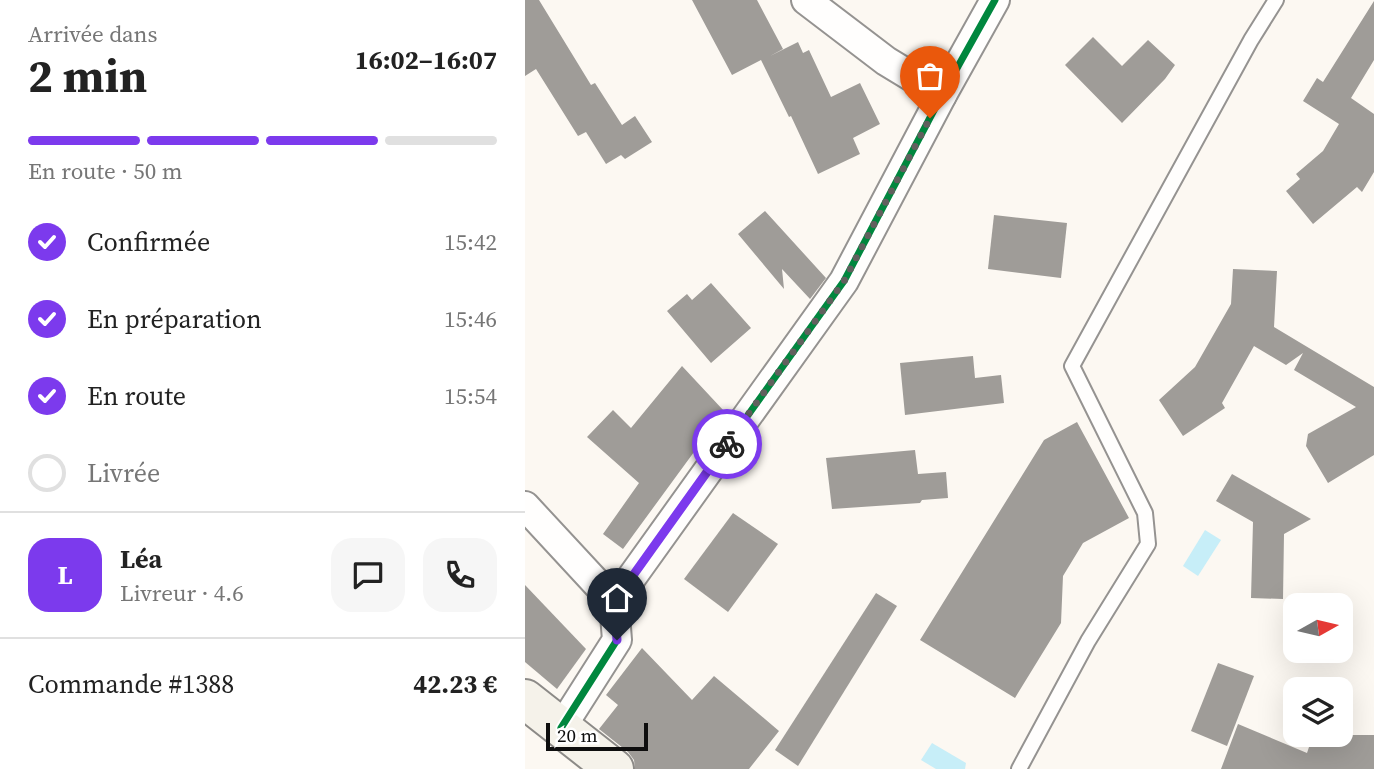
<!DOCTYPE html>
<html lang="fr">
<head>
<meta charset="utf-8">
<style>
  body { margin:0; font-family:"Source Serif 4",serif; background:#f6f6f6; color:#222; height:100vh; display:flex; flex-direction:column; font-size:26px; white-space:nowrap }
  * { box-sizing:border-box; margin:0 }
  p { font-size:23px; color:#767676 }
  .icon { flex:none; width:38px; height:38px; fill:none; stroke:currentColor; stroke-width:2; stroke-linecap:round; stroke-linejoin:round }
  .map { position:relative; flex:1; overflow:hidden }
  .details { display:flex; flex-direction:column; background:#fff; width:525px }
  .details>* { flex:none }
  .needle { width:46px; rotate:82deg }
  .buttons { position:absolute; left:758px; top:593px; display:grid; gap:14px }
  .buttons a { display:grid; place-items:center; width:70px; height:70px; border-radius:14px; background:#fff; box-shadow:0 7px 28px #0002; font-size:35px }
  .scale { position:absolute; left:21px; bottom:18px; width:102px; box-sizing:border-box; padding-left:7px; border:4px solid #0e0e0e; border-top:0; font-size:19px; line-height:24px; white-space:nowrap; color:#0e0e0e; -webkit-text-stroke:5px #fff; paint-order:stroke }
  .pin { position:absolute; display:grid; place-items:center; width:60px; height:60px; color:#fff; margin:-72px -30px; border-radius:50% 50% 50% 0; rotate:-45deg; box-shadow:0 0 7px #0007 }
  .pin .icon { rotate:45deg }
  .courier { position:absolute; display:grid; place-items:center; width:70px; height:70px; margin:-35px; border:5px solid #7c3aed; border-radius:50%; background:#fff; color:#222; box-shadow:0 2px 9px #0007 }
  .summary em { font-style:normal; font-weight:700 }
  .summary div { display:flex; flex-direction:column-reverse }
  .summary { display:flex; align-items:center; justify-content:space-between; height:119px; padding:0 28px }
  h1 { font-size:46px; font-weight:700; line-height:52px }
  .bar { display:grid; grid-template-columns:repeat(4,1fr); gap:10px 7px; align-content:center; height:84px; padding:0 28px }
  .bar i { height:9px; border-radius:5px; background:#e0e0e0 }
  .bar .current { background:#7c3aed }
  .bar p { grid-column:span 4 }
  .line { display:flex; align-items:center; gap:18px; padding:0 28px; border-top:2px solid #e0e0e0 }
  .line div { flex:1 }
  .round { display:grid; place-items:center; flex:none; width:74px; height:74px; border-radius:21px; background:#f6f6f6 }
  ol { padding:0 28px; list-style:none }
  li { display:flex; align-items:center; gap:21px; height:77px }
  li p { margin-inline-start:auto }
  li .icon { padding:7px; border-radius:50%; background:#7c3aed; color:#fff; stroke-width:4 }
  li:last-child { color:#767676 }
  li i { width:38px; height:38px; border:4px solid #e0e0e0; border-radius:50% }
  main { display:flex; flex:1; min-height:0 }
  .map>svg:first-child { display:block }
</style>
</head>
<body>
<main>
<section class="details">
<div class="summary"><div><h1>2 min</h1><p>Arrivée dans</p></div><em>16:02–16:07</em></div>
<div class="bar"><i class="current"></i><i class="current"></i><i class="current"></i><i></i><p>En route · 50 m</p></div>
<ol>
<li><svg class="icon" aria-label="check" viewBox="0 0 24 24"><path d="M5 12l5 5 9-10"/></svg>Confirmée<p>15:42</p></li>
<li><svg class="icon" aria-label="check" viewBox="0 0 24 24"><path d="M5 12l5 5 9-10"/></svg>En préparation<p>15:46</p></li>
<li><svg class="icon" aria-label="check" viewBox="0 0 24 24"><path d="M5 12l5 5 9-10"/></svg>En route<p>15:54</p></li>
<li><i></i>Livrée</li>
</ol>
<div class="line" style="height:126px"><b class="round" style="background:#7c3aed;color:#fff">L</b><div><b>Léa</b><p>Livreur · 4.6</p></div><a class="round"><svg class="icon" aria-label="chat" viewBox="0 0 24 24"><path d="M4 5h16v11H9l-5 4z"/></svg></a><a class="round"><svg class="icon" aria-label="phone" viewBox="0 0 24 24"><path d="M5 4h4l2 5-3 2q2 4 5 5l2-3 5 2v4C11 20 4 13 5 4z"/></svg></a></div>
<div class="line" style="height:91px"><div>Commande #1388</div><b>42.23 €</b></div>
</section>
<div class="map">
<svg width="849" height="769" viewBox="0 0 849 769">
  <rect width="100%" height="100%" fill="#fcf8f2"/>
  <!-- water -->
  <g fill="#c7eef8">
    <path d="M680,530l16,10 -23,36 -15,-10z"/>
    <path d="M407,743l34,20 -1,6h-29l-15,-9z"/>
  </g>
  <!-- building -->
  <g fill="#9f9c98">
    <path d="M0,0h14l52,85 4,-2 27,42 13,-9 17,26 -27,17 -4,-4 -15,9 -20,-32 -8,4 -42,-67 -11,7z"/>
    <path d="M167,0h65l26,49 -13,7 28,-14 5,11 6,-3 22,47 29,-14 20,41 -27,14 7,16 -42,20 -27,-58 -2,1 -28,-57 -29,15z"/>
    <path d="M849,1v59l-23,38 23,16v58l-12,20 -5,-5 -44,37 -27,-33 14,-12 -4,-5 27,-23 16,-27 -36,-23 14,-23 6,4z"/>
    <path d="M568,37l29,29 26,-26 27,25 -10,14 -43,44 -57,-58z"/>
    <path d="M240,211l61,67 -16,21 -28,-30 2,20 -46,-55z"/>
    <path d="M469,215l73,8 -6,55 -73,-9z"/>
    <path d="M708,269l44,2 -3,56 100,60v68l-46,28 -22,-37 2,-12 48,-27 -62,-37 9,-17 -17,12 -32,-19 -32,57 3,5 -42,28 -24,-36 36,-33 36,-63z"/>
    <path d="M186,283l40,45 -40,35 -44,-52 20,-17 5,6z"/>
    <path d="M448,356l2,22 26,-3 3,28 -99,12 -5,-52z"/>
    <path d="M157,366l42,45 -101,138 -20,-15 36,-51 -52,-46 26,-27 18,18z"/>
    <path d="M552,422l52,96 -46,25 -6,10 -14,23 -2,47 -46,75 -95,-58 124,-200z"/>
    <path d="M390,450l3,24 28,-2 2,26 -26,2 -2,3 -88,6 -6,-51z"/>
    <path d="M707,474l79,45 -27,15 -1,65 -32,-1 2,-76 -37,-21z"/>
    <path d="M208,513l45,31 -50,68 -44,-33z"/>
    <path d="M0,585l61,64 -29,40 -32,-27z"/>
    <path d="M351,593l21,13 -99,160 -23,-16z"/>
    <path d="M117,648l50,52 22,-24 65,55 -30,38h-114l-1,-9 -6,-8 -29,-23 19,-24 -12,-10z"/>
    <path d="M693,663l36,13 -27,70 -36,-15z"/>
    <path d="M713,724l69,29 6,-18h61v34h-153z"/>
  </g>
  <g fill="none" stroke-linecap="round" stroke-linejoin="round">
    <defs>
      <path id="lane" d="M494,769l69,-128 60,-97 -3,-31 -73,-147 179,-326 25,-40"/>
      <g id="street">
        <path d="M281,0l80,61 56,34"/>
        <path d="M0,506l89,96"/>
        <path d="M36,728l56,-88 -3,-38 230,-321 98,-186 53,-95"/>
      </g>
      <path id="secondary" d="M0,699l89,70"/>
    </defs>
    <!-- lane casing -->
    <use href="#lane" stroke="#959391" stroke-width="18"/>
    <!-- street casing -->
    <use href="#street" stroke="#959391" stroke-width="32"/>
    <!-- secondary casing -->
    <use href="#secondary" stroke="#8c8a87" stroke-width="42"/>
    <!-- lane -->
    <use href="#lane" stroke="#fffefd" stroke-width="14"/>
    <!-- street -->
    <use href="#street" stroke="#fffefd" stroke-width="28"/>
    <!-- secondary -->
    <use href="#secondary" stroke="#f5f2ea" stroke-width="38"/>
    <defs>
      <path id="cycleway" d="M36,728l56,-88 -3,-38 230,-321 98,-186 53,-95"/>
    </defs>
    <!-- cycleway casing -->
    <use href="#cycleway" stroke="#fff" stroke-width="11"/>
    <!-- cycleway -->
    <use href="#cycleway" stroke="#00873e" stroke-width="7"/>
  </g>
  <g fill="none" stroke-linecap="round" stroke-linejoin="round">
    <!-- done -->
    <path stroke="#61605e" stroke-width="7" stroke-dasharray="0 12.6" d="M202,444l117,-163 86,-163"/>
    <!-- route -->
    <path stroke="#7c3aed" stroke-width="9" d="M92,640l-3,-38 113,-158"/>
  </g>
</svg>
<div class="buttons">
<a><svg class="needle" viewBox="-14 -14 28 28"><path d="M0-13l5 13h-10z" fill="#e53935"/><path d="M0 13l5-13h-10z" fill="#767676"/></svg></a>
<a><svg class="icon" aria-label="layers" viewBox="0 0 24 24"><path d="M12 4l9 5-9 5-9-5zM3 14l9 5 9-5"/></svg></a>
</div>
<div class="scale">20 m</div>
<div class="pin" style="left:405px;top:118px;background:#ea580c"><svg class="icon" aria-label="bag" viewBox="0 0 24 24"><path d="M5 8h14l-1 12H6zM9 8a3 3 0 0 1 6 0"/></svg></div>
<div class="pin" style="left:92px;top:640px;background:#1f2937"><svg class="icon" aria-label="home" viewBox="0 0 24 24"><path d="M3 11l9-7 9 7M6 9v11h12V9"/></svg></div>
<div class="courier" style="left:202px;top:444px"><svg class="icon" aria-label="bike" viewBox="0 0 24 24"><circle cx="6" cy="16" r="4"/><circle cx="18" cy="16" r="4"/><path d="M6 16l4-8h5l3 8M10 8l3 8H6M13 5h3"/></svg></div>
</div>
</main>
</body>
</html>
